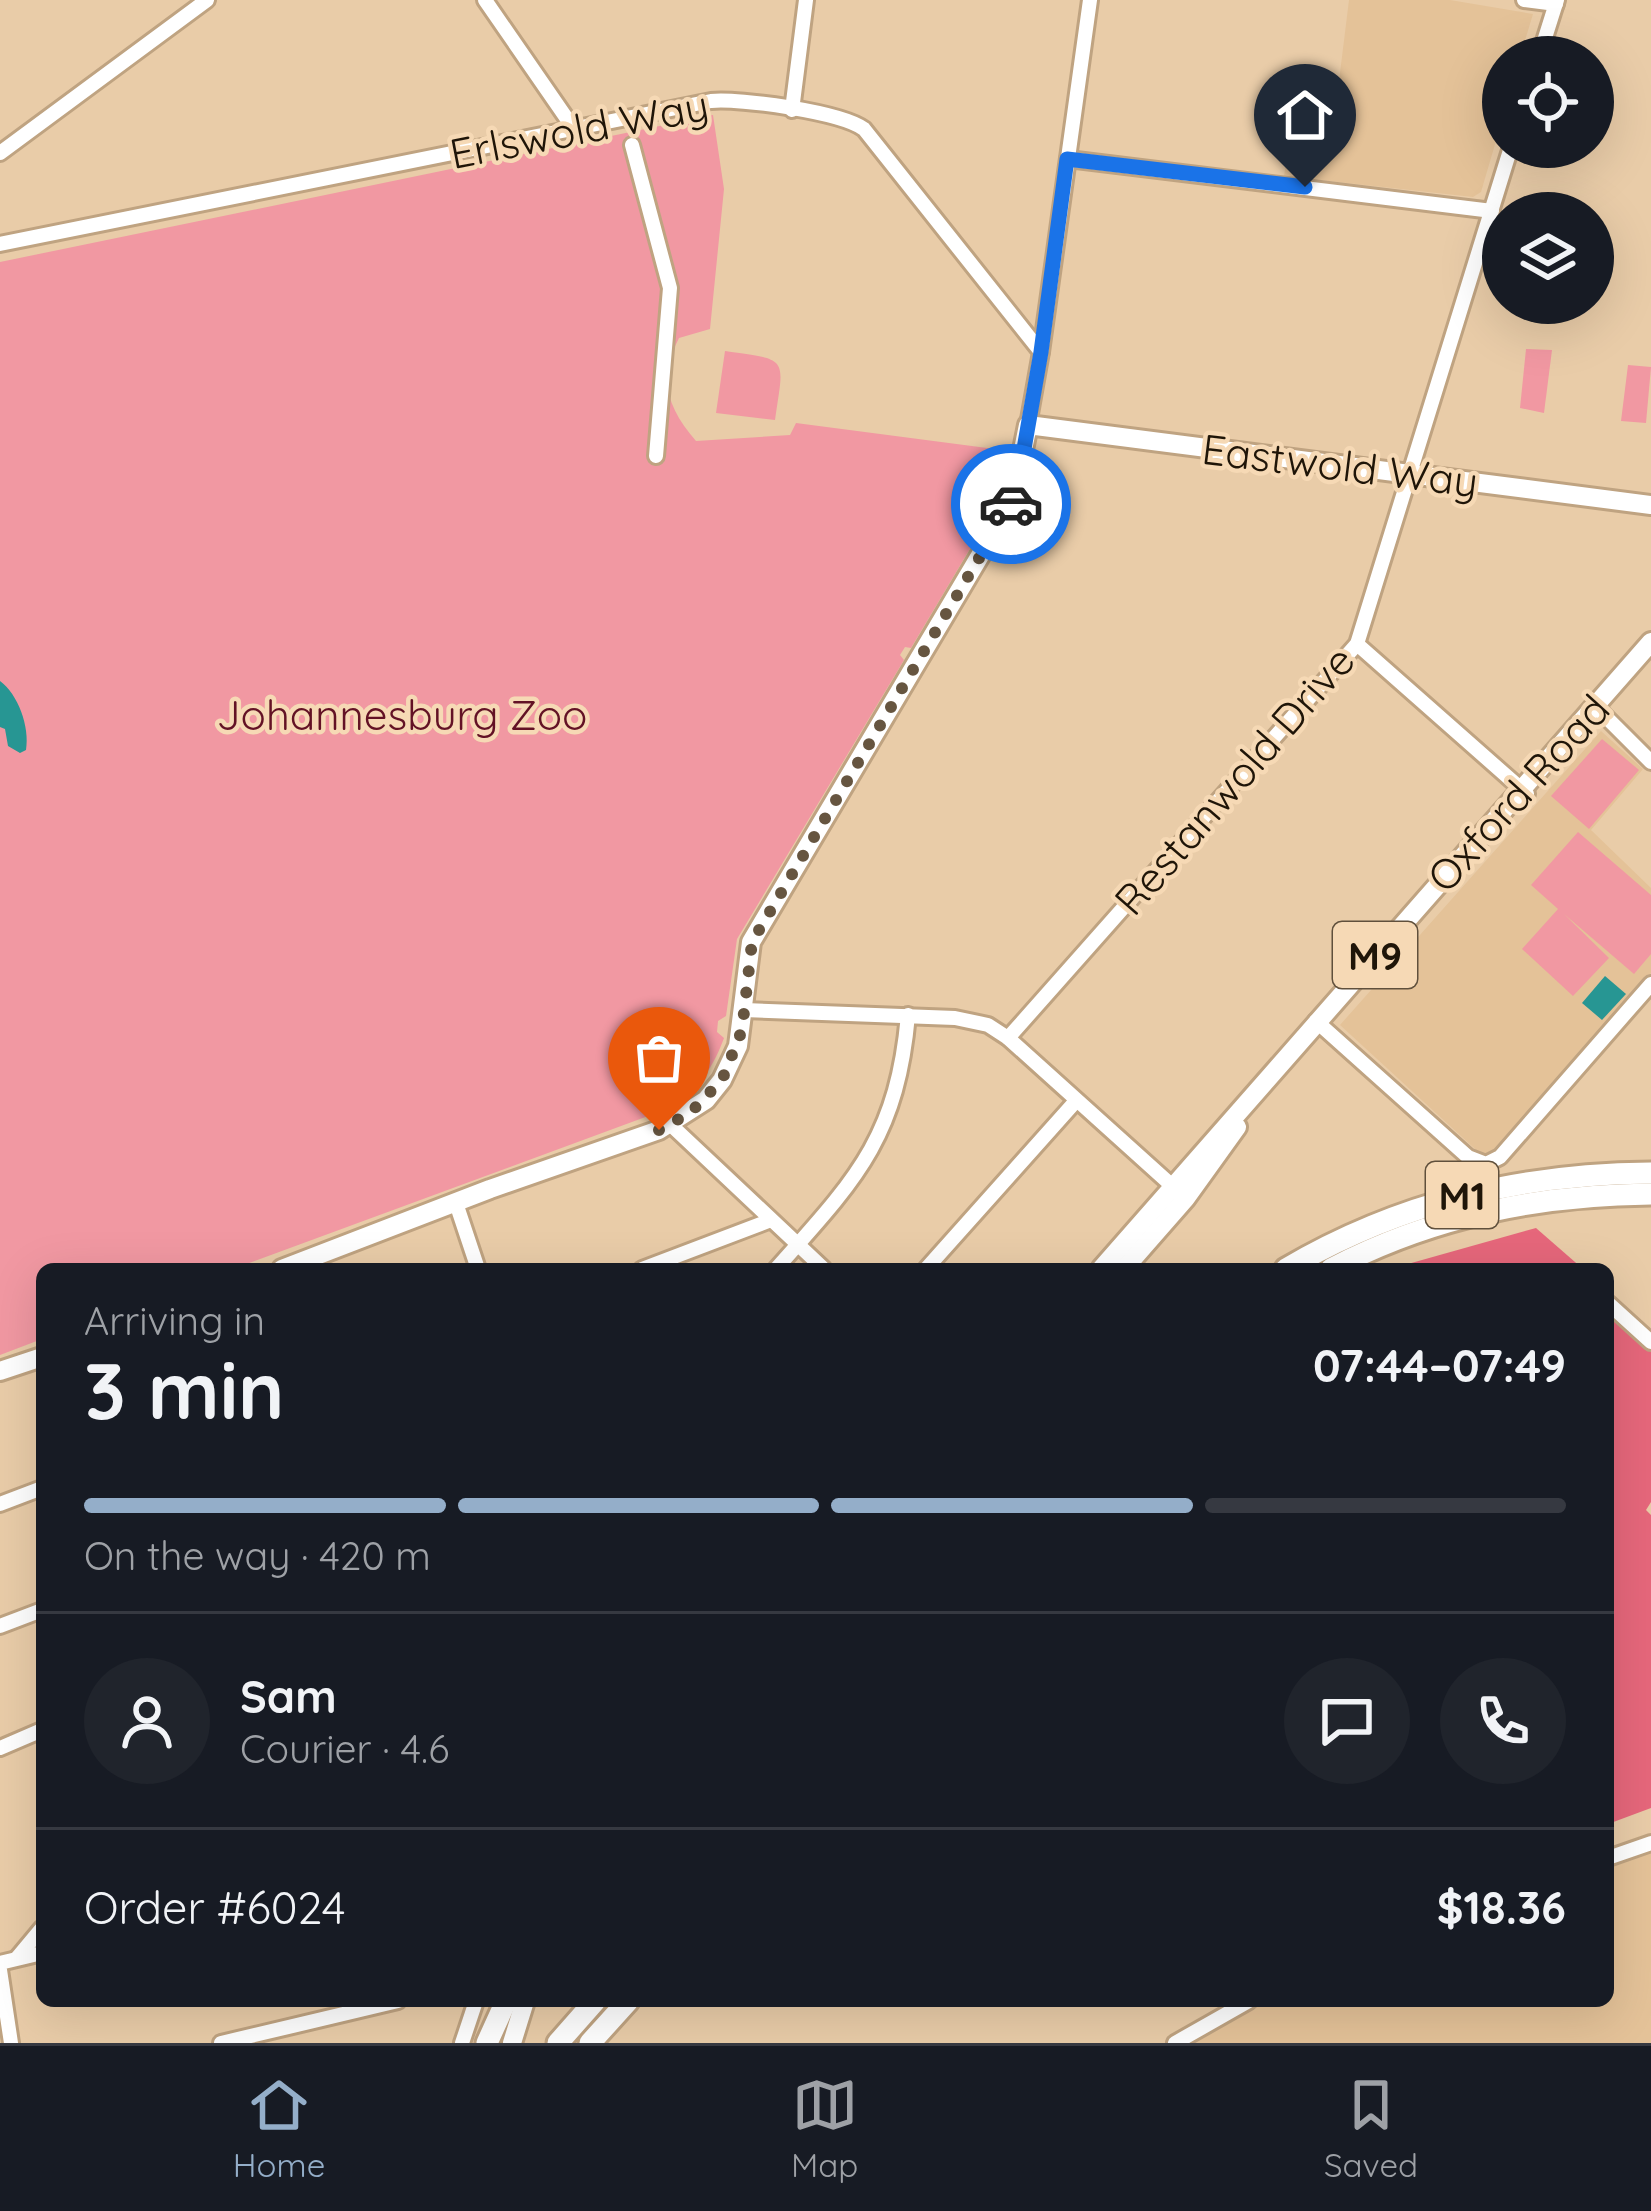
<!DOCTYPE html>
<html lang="en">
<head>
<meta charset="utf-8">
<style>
  body { margin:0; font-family:Quicksand,sans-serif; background:#20242c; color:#f1f3f6; height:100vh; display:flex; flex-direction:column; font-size:45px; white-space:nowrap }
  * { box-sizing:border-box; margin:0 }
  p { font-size:39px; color:#9ea1a6 }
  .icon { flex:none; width:66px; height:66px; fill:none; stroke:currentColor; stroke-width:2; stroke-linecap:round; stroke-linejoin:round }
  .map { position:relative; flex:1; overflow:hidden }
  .drawer { position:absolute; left:36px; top:1263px; width:1578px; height:744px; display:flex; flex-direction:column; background:#171b24; border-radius:18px; box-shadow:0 12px 48px #0002 }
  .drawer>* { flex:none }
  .fabs { position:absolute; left:1482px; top:36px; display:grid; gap:24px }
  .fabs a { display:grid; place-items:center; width:132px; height:132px; border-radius:50%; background:#171b24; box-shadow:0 12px 48px #0002; font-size:60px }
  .pin { position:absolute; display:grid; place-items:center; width:102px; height:102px; color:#fff; margin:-123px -51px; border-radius:50% 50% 50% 0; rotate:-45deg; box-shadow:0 0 12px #0007 }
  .pin .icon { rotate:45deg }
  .courier { position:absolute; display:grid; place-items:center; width:120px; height:120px; margin:-60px; border:9px solid #1a73e8; border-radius:50%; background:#fff; color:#222; box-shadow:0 3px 15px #0007 }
  .headline em { font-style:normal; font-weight:700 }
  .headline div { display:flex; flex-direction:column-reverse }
  .headline { display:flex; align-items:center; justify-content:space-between; height:204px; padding:0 48px }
  h1 { font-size:78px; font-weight:700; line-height:90px }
  .bar { display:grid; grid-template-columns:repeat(4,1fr); gap:18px 12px; align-content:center; height:144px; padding:0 48px }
  .bar i { height:15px; border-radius:9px; background:#363941 }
  .bar .active { background:#94aec9 }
  .bar p { grid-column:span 4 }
  .line { display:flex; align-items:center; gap:30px; padding:0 48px; border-top:3px solid #363941 }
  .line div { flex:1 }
  .round { display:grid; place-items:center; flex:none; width:126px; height:126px; border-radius:63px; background:#20242c }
  .tabs { display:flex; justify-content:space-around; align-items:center; height:168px; border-top:3px solid #363941; background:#171b24; font-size:33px; color:#9ea1a6 }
  .tabs a { display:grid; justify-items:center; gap:6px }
  .tabs .active { color:#94aec9 }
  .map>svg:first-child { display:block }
</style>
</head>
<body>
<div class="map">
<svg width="1651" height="2043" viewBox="0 0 1651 2043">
  <rect width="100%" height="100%" fill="#e9cca8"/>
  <!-- built -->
  <g fill="#e4c298">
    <path d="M1349,0h101l83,14 -13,43h-17v60l-22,75 -8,5 -189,-21 15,-98 40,3z"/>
    <path d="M1601,731l42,38 -52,61 60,58v85l-165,186 -146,-134z"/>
    <path d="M1651,1852v191h-461l77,-42h341v-133z"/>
  </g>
  <!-- green -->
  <g fill="#f198a2">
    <path d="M713,115l11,74 -14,140 -31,9c-22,42 -11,70 17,103l94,-6 6,-12 214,28 -4,33 -7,16 -88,148 -6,-1 -5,8 4,5 -167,279 -11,77 -8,5 -1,11 7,6c-13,36 -31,57 -65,74l-426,157h-191v70l-42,16v-1093z"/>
    <path d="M1526,349l26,1 -8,63 -24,-5z"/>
    <path d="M725,351c65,9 59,6 50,69l-59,-7z"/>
    <path d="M1628,365l23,2 -5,56 -25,-2z"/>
    <path d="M1602,739l37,31 -50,59 -38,-33z"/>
    <path d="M1578,832l73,63v59l-17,20 -70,-60 45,44 -36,38 -51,-47 36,-40 -27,-24z"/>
  </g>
  <!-- forest -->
  <g fill="#e6677b">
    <path d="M1536,1228l47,41h-193z"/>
    <path d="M1608,1292l43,39v171l-5,8 5,5v293l-43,16z"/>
  </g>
  <!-- water -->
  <g fill="#279693">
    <path d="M0,681c18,13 30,46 26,69l-6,3 -12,-7 -3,-17 -5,-2z"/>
    <path d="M1605,976l21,18 -24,26 -20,-17z"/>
  </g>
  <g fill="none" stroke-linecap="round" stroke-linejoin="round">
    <defs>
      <g id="minor">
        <path d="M485,0l89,129"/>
        <path d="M1524,0l32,4"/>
        <path d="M1539,57l18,-57"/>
        <path d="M792,110l14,-110"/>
        <path d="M632,145l38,143 -14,168"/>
        <path d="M0,153l207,-153"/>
        <path d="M1068,159l424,52"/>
        <path d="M0,244l711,-143c29,-3 130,11 153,28l177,223 -13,73"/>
        <path d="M1041,352l49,-352"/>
        <path d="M1357,644l170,150"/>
        <path d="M1595,706l56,56"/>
        <path d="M744,1010l211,8 33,7 20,13 171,154"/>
        <path d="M1316,1021l152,136 18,7 14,-7 151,-173"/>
        <path d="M1008,1038l349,-394 154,-497"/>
        <path d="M671,1125l153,144"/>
        <path d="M456,1203l22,66"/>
        <path d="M642,1269l129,-49"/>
        <path d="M776,1269c79,-89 121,-130 132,-254"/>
        <path d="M926,1269l149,-167"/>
        <path d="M1608,1303l43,39"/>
        <path d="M0,1504l42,-16"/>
        <path d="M0,1626l42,-16"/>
        <path d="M0,1748l42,-18"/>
        <path d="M1608,1858l43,-15"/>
        <path d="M17,1958l25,-30"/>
        <path d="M0,1963l42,-10"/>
        <path d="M0,1970l11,73"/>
        <path d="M221,2043l177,-42"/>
        <path d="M462,2043l14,-42"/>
        <path d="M1175,2043l74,-42"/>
      </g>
      <g id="major">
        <path d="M282,1269l208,-80 169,-59 47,-30 16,-20 16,-34 13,-104 262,-442 15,-75 623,80"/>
        <path d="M1101,1269l550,-627"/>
        <path d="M1124,1269l62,-71 51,-71"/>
        <path d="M0,1371l42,-14"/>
        <path d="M512,2043l13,-42"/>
      </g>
      <g id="highway">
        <path d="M1286,1269c114,-67 234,-95 365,-96"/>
        <path d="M1331,1269c101,-53 207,-74 320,-75"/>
        <path d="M487,2043l19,-42"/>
        <path d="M558,2043l37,-42"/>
        <path d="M590,2043l38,-42"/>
      </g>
    </defs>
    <!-- minor casing -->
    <use href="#minor" stroke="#bfa381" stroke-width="20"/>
    <!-- major casing -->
    <use href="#major" stroke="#bfa381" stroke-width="24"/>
    <!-- highway casing -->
    <use href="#highway" stroke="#bfa381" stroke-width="27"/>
    <!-- minor -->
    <use href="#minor" stroke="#fff" stroke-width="14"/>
    <!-- major -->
    <use href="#major" stroke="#fff" stroke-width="18"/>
    <!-- highway -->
    <use href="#highway" stroke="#fff" stroke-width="21"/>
  </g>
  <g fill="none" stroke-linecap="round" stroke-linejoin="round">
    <!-- done -->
    <path stroke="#665540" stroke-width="12" stroke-dasharray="0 21.6" d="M659,1130l31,-17 32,-33 20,-50 10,-88 259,-438"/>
    <!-- route -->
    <path stroke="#1a73e8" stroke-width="15" d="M1011,504l7,-21 23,-131 26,-193 238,28"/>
  </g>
  <g text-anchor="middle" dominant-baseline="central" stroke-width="9" stroke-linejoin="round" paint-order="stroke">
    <!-- shield labels -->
    <g fill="#f6d9b5" stroke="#60503c" stroke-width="3">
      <rect x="1333" y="922" width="84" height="66" rx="9"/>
      <rect x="1426" y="1162" width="72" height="66" rx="9"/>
    </g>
    <g font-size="39" font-weight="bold" fill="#1f1508">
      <text x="1375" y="955">M9</text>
      <text x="1462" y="1195">M1</text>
    </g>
    <!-- street labels -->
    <g font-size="42" fill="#1f1508" stroke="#f6d9b5">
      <text transform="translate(579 129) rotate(-11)">Erlswold Way</text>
      <text transform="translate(1340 465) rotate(7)">Eastwold Way</text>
      <text transform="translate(1234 780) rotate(-49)">Restanwold Drive</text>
      <text transform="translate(1518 793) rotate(-48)">Oxford Road</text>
    </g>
    <!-- park labels -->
    <g font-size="42" fill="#631225" stroke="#f6d9b5">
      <text x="402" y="714">Johannesburg Zoo</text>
    </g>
  </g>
</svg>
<div class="fabs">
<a><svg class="icon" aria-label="locate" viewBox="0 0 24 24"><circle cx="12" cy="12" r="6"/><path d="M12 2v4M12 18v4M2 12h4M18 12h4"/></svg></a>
<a><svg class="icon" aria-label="layers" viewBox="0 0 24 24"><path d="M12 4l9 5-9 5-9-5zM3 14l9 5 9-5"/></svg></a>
</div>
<div class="pin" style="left:659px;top:1130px;background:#ea580c"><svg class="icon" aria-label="bag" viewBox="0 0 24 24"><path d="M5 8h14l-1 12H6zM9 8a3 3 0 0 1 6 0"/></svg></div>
<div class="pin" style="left:1305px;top:187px;background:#1f2937"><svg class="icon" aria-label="home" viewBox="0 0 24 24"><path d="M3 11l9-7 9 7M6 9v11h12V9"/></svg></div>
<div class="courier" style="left:1011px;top:504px"><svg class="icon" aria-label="car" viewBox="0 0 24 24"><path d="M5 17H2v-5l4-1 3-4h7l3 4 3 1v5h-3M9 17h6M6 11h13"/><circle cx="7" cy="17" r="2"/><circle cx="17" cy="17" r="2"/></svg></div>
<section class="drawer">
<div class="headline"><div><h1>3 min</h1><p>Arriving in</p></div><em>07:44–07:49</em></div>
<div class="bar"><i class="active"></i><i class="active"></i><i class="active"></i><i></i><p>On the way · 420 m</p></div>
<div class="line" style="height:216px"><a class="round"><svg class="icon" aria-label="person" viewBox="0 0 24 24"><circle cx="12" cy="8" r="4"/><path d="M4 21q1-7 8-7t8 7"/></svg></a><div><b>Sam</b><p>Courier · 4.6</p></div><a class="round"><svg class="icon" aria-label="chat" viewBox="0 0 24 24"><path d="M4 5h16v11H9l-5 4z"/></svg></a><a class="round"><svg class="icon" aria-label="phone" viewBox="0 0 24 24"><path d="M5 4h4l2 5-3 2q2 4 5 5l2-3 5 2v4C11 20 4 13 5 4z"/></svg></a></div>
<div class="line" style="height:156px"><div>Order #6024</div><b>$18.36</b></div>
</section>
</div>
<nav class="tabs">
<a class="active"><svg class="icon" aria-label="home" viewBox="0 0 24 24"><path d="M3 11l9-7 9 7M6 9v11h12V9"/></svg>Home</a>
<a><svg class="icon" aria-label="map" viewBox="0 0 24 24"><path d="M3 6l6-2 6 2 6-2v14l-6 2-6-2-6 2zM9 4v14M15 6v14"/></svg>Map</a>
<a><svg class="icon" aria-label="saved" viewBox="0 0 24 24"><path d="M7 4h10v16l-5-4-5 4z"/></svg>Saved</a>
</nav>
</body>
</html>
